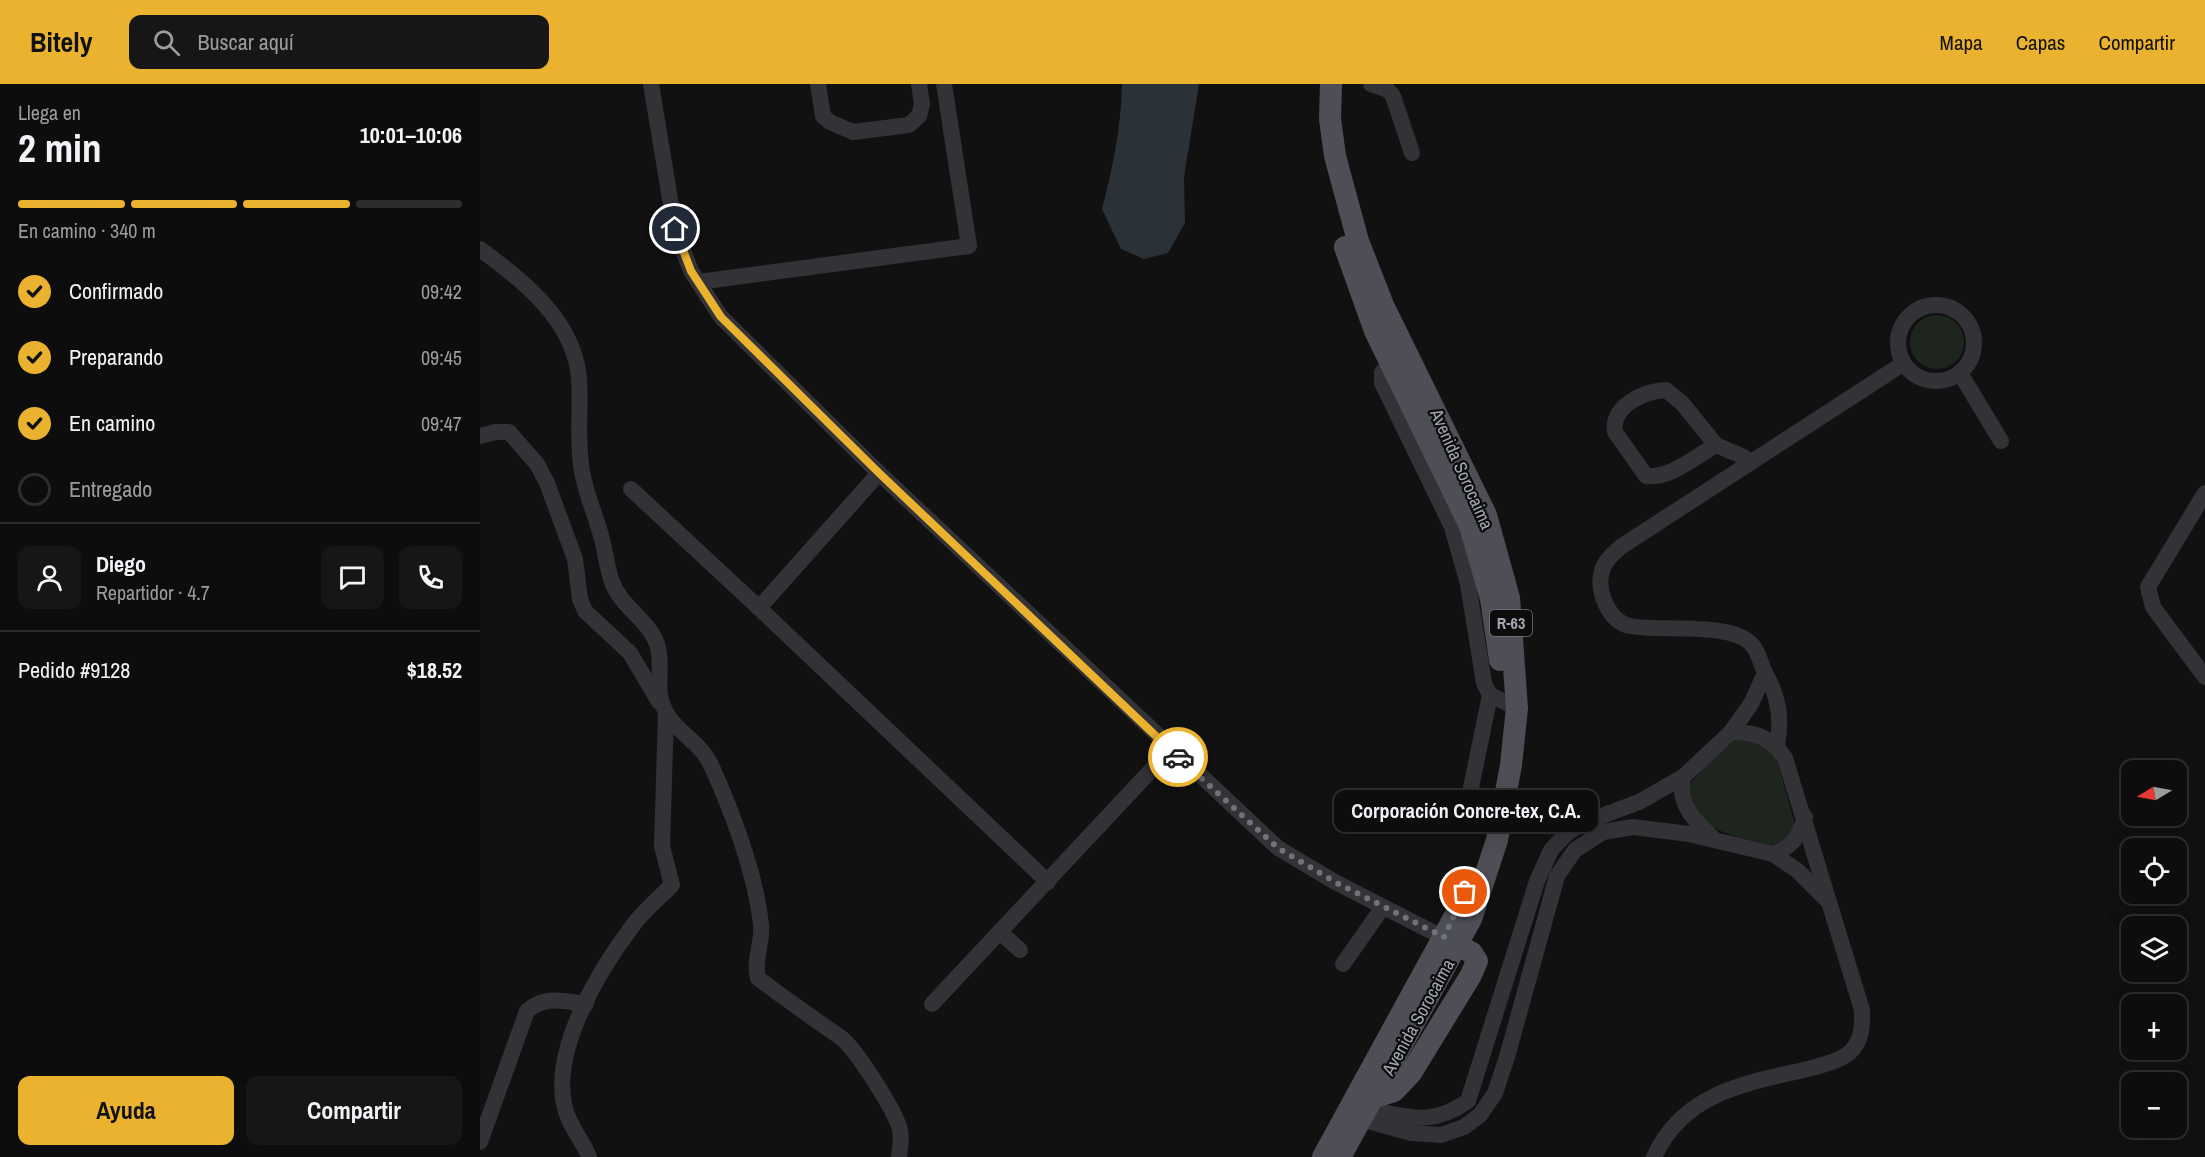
<!DOCTYPE html>
<html lang="es">
<head>
<meta charset="utf-8">
<style>
  body { margin:0; font-family:"Archivo Narrow",sans-serif; background:#161617; color:#f1f3f6; height:100vh; display:flex; flex-direction:column; font-size:22px; white-space:nowrap }
  * { box-sizing:border-box; margin:0 }
  p { font-size:20px; color:#9a9c9e }
  .icon { flex:none; width:33px; height:33px; fill:none; stroke:currentColor; stroke-width:2; stroke-linecap:round; stroke-linejoin:round }
  .map { position:relative; flex:1; overflow:hidden }
  .side { display:flex; flex-direction:column; background:#0d0d0e; width:480px }
  .side>* { flex:none }
  .needle { width:39px; rotate:260deg }
  .fabs { position:absolute; left:1641px; top:676px; display:grid; gap:12px }
  .fabs a { display:grid; place-items:center; width:66px; height:66px; border-radius:12px; background:#0d0d0e; box-shadow:0 6px 24px #0002,0 0 0 2px #2d2d2e; font-size:30px }
  .pin { position:absolute; display:grid; place-items:center; width:51px; height:51px; color:#fff; margin:-26px; border:3px solid #fff; border-radius:50%; box-shadow:0 2px 6px #0007 }
  .courier { position:absolute; display:grid; place-items:center; width:60px; height:60px; margin:-30px; border:4px solid #ebb22f; border-radius:50%; background:#fff; color:#222; box-shadow:0 2px 8px #0007 }
  .bubble { position:absolute; height:42px; border-radius:12px; background:#0d0d0e; box-shadow:0 6px 24px #0002,0 0 0 2px #2d2d2e; font-size:20px; font-weight:800; line-height:42px; text-align:center }
  .summary em { font-style:normal; font-weight:800 }
  .summary div { display:flex; flex-direction:column-reverse }
  .summary { display:flex; align-items:center; justify-content:space-between; height:102px; padding:0 18px }
  h1 { font-size:39px; font-weight:800; line-height:45px }
  .bar { display:grid; grid-template-columns:repeat(4,1fr); gap:9px 6px; align-content:center; height:72px; padding:0 18px }
  .bar i { height:8px; border-radius:4px; background:#2d2d2e }
  .bar .selected { background:#ebb22f }
  .bar p { grid-column:span 4 }
  .line { display:flex; align-items:center; gap:15px; padding:0 18px; border-top:2px solid #2d2d2e }
  .line div { flex:1 }
  .round { display:grid; place-items:center; flex:none; width:63px; height:63px; border-radius:12px; background:#161617 }
  ol { padding:0 18px; list-style:none }
  li { display:flex; align-items:center; gap:18px; height:66px }
  li p { margin-inline-start:auto }
  li .icon { padding:6px; border-radius:50%; background:#ebb22f; color:#111; stroke-width:4 }
  li:last-child { color:#9a9c9e }
  li i { width:33px; height:33px; border:3px solid #2d2d2e; border-radius:50% }
  .button { display:flex; gap:12px; margin-top:auto; padding:12px 18px }
  .button a { flex:1; height:69px; border-radius:12px; background:#ebb22f; color:#111; font-size:24px; font-weight:800; line-height:69px; text-align:center }
  .button a+a { background:#161617; color:#f1f3f6 }
  header { display:flex; align-items:center; gap:36px; box-sizing:border-box; height:84px; padding:0 30px; background:#ebb22f; color:#111 }
  header strong { font-size:28px }
  nav { display:flex; gap:33px; margin-inline-start:auto; font-size:21px }
  .search { width:420px; height:54px; background:#161617; display:flex; align-items:center; gap:15px; box-sizing:border-box; padding:0 21px; border-radius:12px; color:#9a9c9e; font-size:22px }
  main { display:flex; flex:1; min-height:0 }
  .map>svg:first-child { display:block }
</style>
</head>
<body>
<header>
<strong>Bitely</strong>
<div class="search"><svg class="icon" aria-label="search" viewBox="0 0 24 24"><circle cx="10" cy="10" r="6"/><path d="M15 15l6 6"/></svg>Buscar aquí</div>
<nav><a>Mapa</a><a>Capas</a><a>Compartir</a></nav>
</header>
<main>
<section class="side">
<div class="summary"><div><h1>2 min</h1><p>Llega en</p></div><em>10:01–10:06</em></div>
<div class="bar"><i class="selected"></i><i class="selected"></i><i class="selected"></i><i></i><p>En camino · 340 m</p></div>
<ol>
<li><svg class="icon" aria-label="check" viewBox="0 0 24 24"><path d="M5 12l5 5 9-10"/></svg>Confirmado<p>09:42</p></li>
<li><svg class="icon" aria-label="check" viewBox="0 0 24 24"><path d="M5 12l5 5 9-10"/></svg>Preparando<p>09:45</p></li>
<li><svg class="icon" aria-label="check" viewBox="0 0 24 24"><path d="M5 12l5 5 9-10"/></svg>En camino<p>09:47</p></li>
<li><i></i>Entregado</li>
</ol>
<div class="line" style="height:108px"><a class="round"><svg class="icon" aria-label="person" viewBox="0 0 24 24"><circle cx="12" cy="8" r="4"/><path d="M4 21q1-7 8-7t8 7"/></svg></a><div><b>Diego</b><p>Repartidor · 4.7</p></div><a class="round"><svg class="icon" aria-label="chat" viewBox="0 0 24 24"><path d="M4 5h16v11H9l-5 4z"/></svg></a><a class="round"><svg class="icon" aria-label="phone" viewBox="0 0 24 24"><path d="M5 4h4l2 5-3 2q2 4 5 5l2-3 5 2v4C11 20 4 13 5 4z"/></svg></a></div>
<div class="line" style="height:78px"><div>Pedido #9128</div><b>$18.52</b></div>
<div class="button"><a>Ayuda</a><a>Compartir</a></div>
</section>
<div class="map">
<svg width="1725" height="1073" viewBox="0 0 1725 1073">
  <rect width="100%" height="100%" fill="#111112"/>
  <!-- green -->
  <g fill="#1d251e">
    <circle cx="1457" cy="258" r="27"/>
    <path d="M1258,654l35,7 22,80 -10,15 -11,6c-38,-10 -82,-13 -85,-61l34,-39z"/>
  </g>
  <!-- water -->
  <path fill="#2a3137" d="M642,0h77l-15,93 1,46 -17,30 -24,6 -23,-10 -19,-40c11,-41 19,-82 20,-125z"/>
  <g fill="none" stroke-linecap="round" stroke-linejoin="round">
    <!-- minor -->
    <g stroke="#323237" stroke-width="16">
      <path d="M171,0l24,145 16,42 30,46 158,156 399,375 57,34 117,60"/>
      <path d="M338,0l5,32 7,6 23,10 56,-7 10,-9 3,-12 -3,-20"/>
      <path d="M891,0l17,6 5,6 19,57"/>
      <path d="M0,165c43,32 94,71 99,129 2,28 -2,58 2,86 2,23 12,44 18,65 6,17 7,36 13,53 9,25 36,37 45,62 8,25 -5,45 10,70 12,20 34,29 44,51 21,46 45,110 50,160 2,18 -8,36 -3,53 27,21 55,40 82,59 15,10 56,75 60,93 2,9 0,18 -1,27"/>
      <path d="M218,198l271,-36 -25,-162"/>
      <circle cx="1456" cy="259" r="38"/>
      <path d="M910,277l-8,12v10l70,144 16,57 16,99 6,12 27,13"/>
      <path d="M1480,289l41,68"/>
      <path d="M0,352l15,-4h14l28,32 10,19 28,76 5,40 5,12 45,42 29,49"/>
      <path d="M1236,361c-21,12 -46,34 -70,31l-31,-44c-4,-26 29,-41 51,-42l16,13 34,42 28,12 4,7"/>
      <path d="M399,389l-120,135 289,274"/>
      <path d="M151,405l128,119"/>
      <path d="M1725,409l-57,94 5,20 52,70"/>
      <path d="M1297,661c5,-24 2,-48 -11,-70 -5,-9 -6,-20 -13,-29 -19,-25 -91,-14 -123,-20 -21,-4 -34,-35 -28,-55 3,-11 12,-18 20,-25l282,-183"/>
      <path d="M986,728l24,-117"/>
      <path d="M1234,755c-19,-18 -37,-34 -31,-62l48,-45 20,-28 14,-31"/>
      <path d="M1293,770c18,-6 27,-18 32,-37"/>
      <path d="M520,848l20,18"/>
      <path d="M863,880l40,-57"/>
      <path d="M452,920l239,-255"/>
      <path d="M888,1025c41,8 63,18 100,-8l69,-220 14,-31 16,-17 16,-10 56,-21 44,-25"/>
      <path d="M881,1035l50,14 30,2 23,-8 16,-12 15,-22 12,-36 50,-181 18,-26 28,-18 30,-5 56,7 84,20 25,17 29,29"/>
      <path d="M0,1058l47,-131c18,-16 37,-10 59,-7"/>
      <path d="M109,1073c-6,-17 -20,-30 -24,-49 -15,-56 33,-136 66,-180 11,-16 27,-29 41,-43l-10,-39 4,-133"/>
      <path d="M1174,1073c30,-66 94,-74 158,-89 13,-4 32,-8 41,-19 10,-13 9,-24 9,-39l-77,-252c-14,-21 -29,-26 -54,-26"/>
    </g>
    <!-- major -->
    <g stroke="#4e4f56" stroke-width="22">
      <path d="M851,0l-1,35 5,37 23,85 25,64 103,210 23,83 8,110 -6,57 -14,75 -26,79 -131,238"/>
      <path d="M865,163l30,84 95,195 21,73 9,61"/>
      <path d="M895,1013l19,-6 17,-18 60,-98 6,-14 -5,-8 -14,-8"/>
      <path d="M843,1073l133,-243 11,-27"/>
    </g>
  </g>
  <g fill="none" stroke-linecap="round" stroke-linejoin="round">
    <!-- done -->
    <path stroke="#6f727a" stroke-width="6" stroke-dasharray="0 10.8" d="M698,673l100,91 57,34 109,55 21,-45"/>
    <!-- route -->
    <path stroke="#ebb22f" stroke-width="8" d="M195,145l16,42 30,46 158,156 299,284"/>
  </g>
  <g text-anchor="middle" dominant-baseline="central" stroke-width="4.5" stroke-linejoin="round" paint-order="stroke">
    <!-- shield labels -->
    <rect fill="#0c0c0d" stroke="#757880" stroke-width="1.5" x="1010" y="526" width="42" height="26" rx="4.5"/>
    <g font-size="16" font-weight="bold" fill="#a2a7b2">
      <text x="1031" y="539">R-63</text>
    </g>
    <!-- street labels -->
    <g font-size="18" fill="#a2a7b2" stroke="#0c0c0d">
      <text transform="translate(982 385) rotate(66)">Avenida Sorocaima</text>
      <text transform="translate(938 933) rotate(-61)">Avenida Sorocaima</text>
    </g>
  </g>
</svg>
<div class="fabs">
<a><svg class="needle" viewBox="-14 -14 28 28"><path d="M0-13l5 13h-10z" fill="#e53935"/><path d="M0 13l5-13h-10z" fill="#9a9c9e"/></svg></a>
<a><svg class="icon" aria-label="locate" viewBox="0 0 24 24"><circle cx="12" cy="12" r="6"/><path d="M12 2v4M12 18v4M2 12h4M18 12h4"/></svg></a>
<a><svg class="icon" aria-label="layers" viewBox="0 0 24 24"><path d="M12 4l9 5-9 5-9-5zM3 14l9 5 9-5"/></svg></a>
<a>+</a>
<a>−</a>
</div>
<div class="pin" style="left:985px;top:808px;background:#ea580c"><svg class="icon" aria-label="bag" viewBox="0 0 24 24"><path d="M5 8h14l-1 12H6zM9 8a3 3 0 0 1 6 0"/></svg></div>
<div class="pin" style="left:195px;top:145px;background:#1f2937"><svg class="icon" aria-label="home" viewBox="0 0 24 24"><path d="M3 11l9-7 9 7M6 9v11h12V9"/></svg></div>
<div class="courier" style="left:698px;top:673px"><svg class="icon" aria-label="car" viewBox="0 0 24 24"><path d="M5 17H2v-5l4-1 3-4h7l3 4 3 1v5h-3M9 17h6M6 11h13"/><circle cx="7" cy="17" r="2"/><circle cx="17" cy="17" r="2"/></svg></div>
<div class="bubble" style="left:854px;top:706px;width:264px">Corporación Concre-tex, C.A.</div>
</div>
</main>
</body>
</html>
